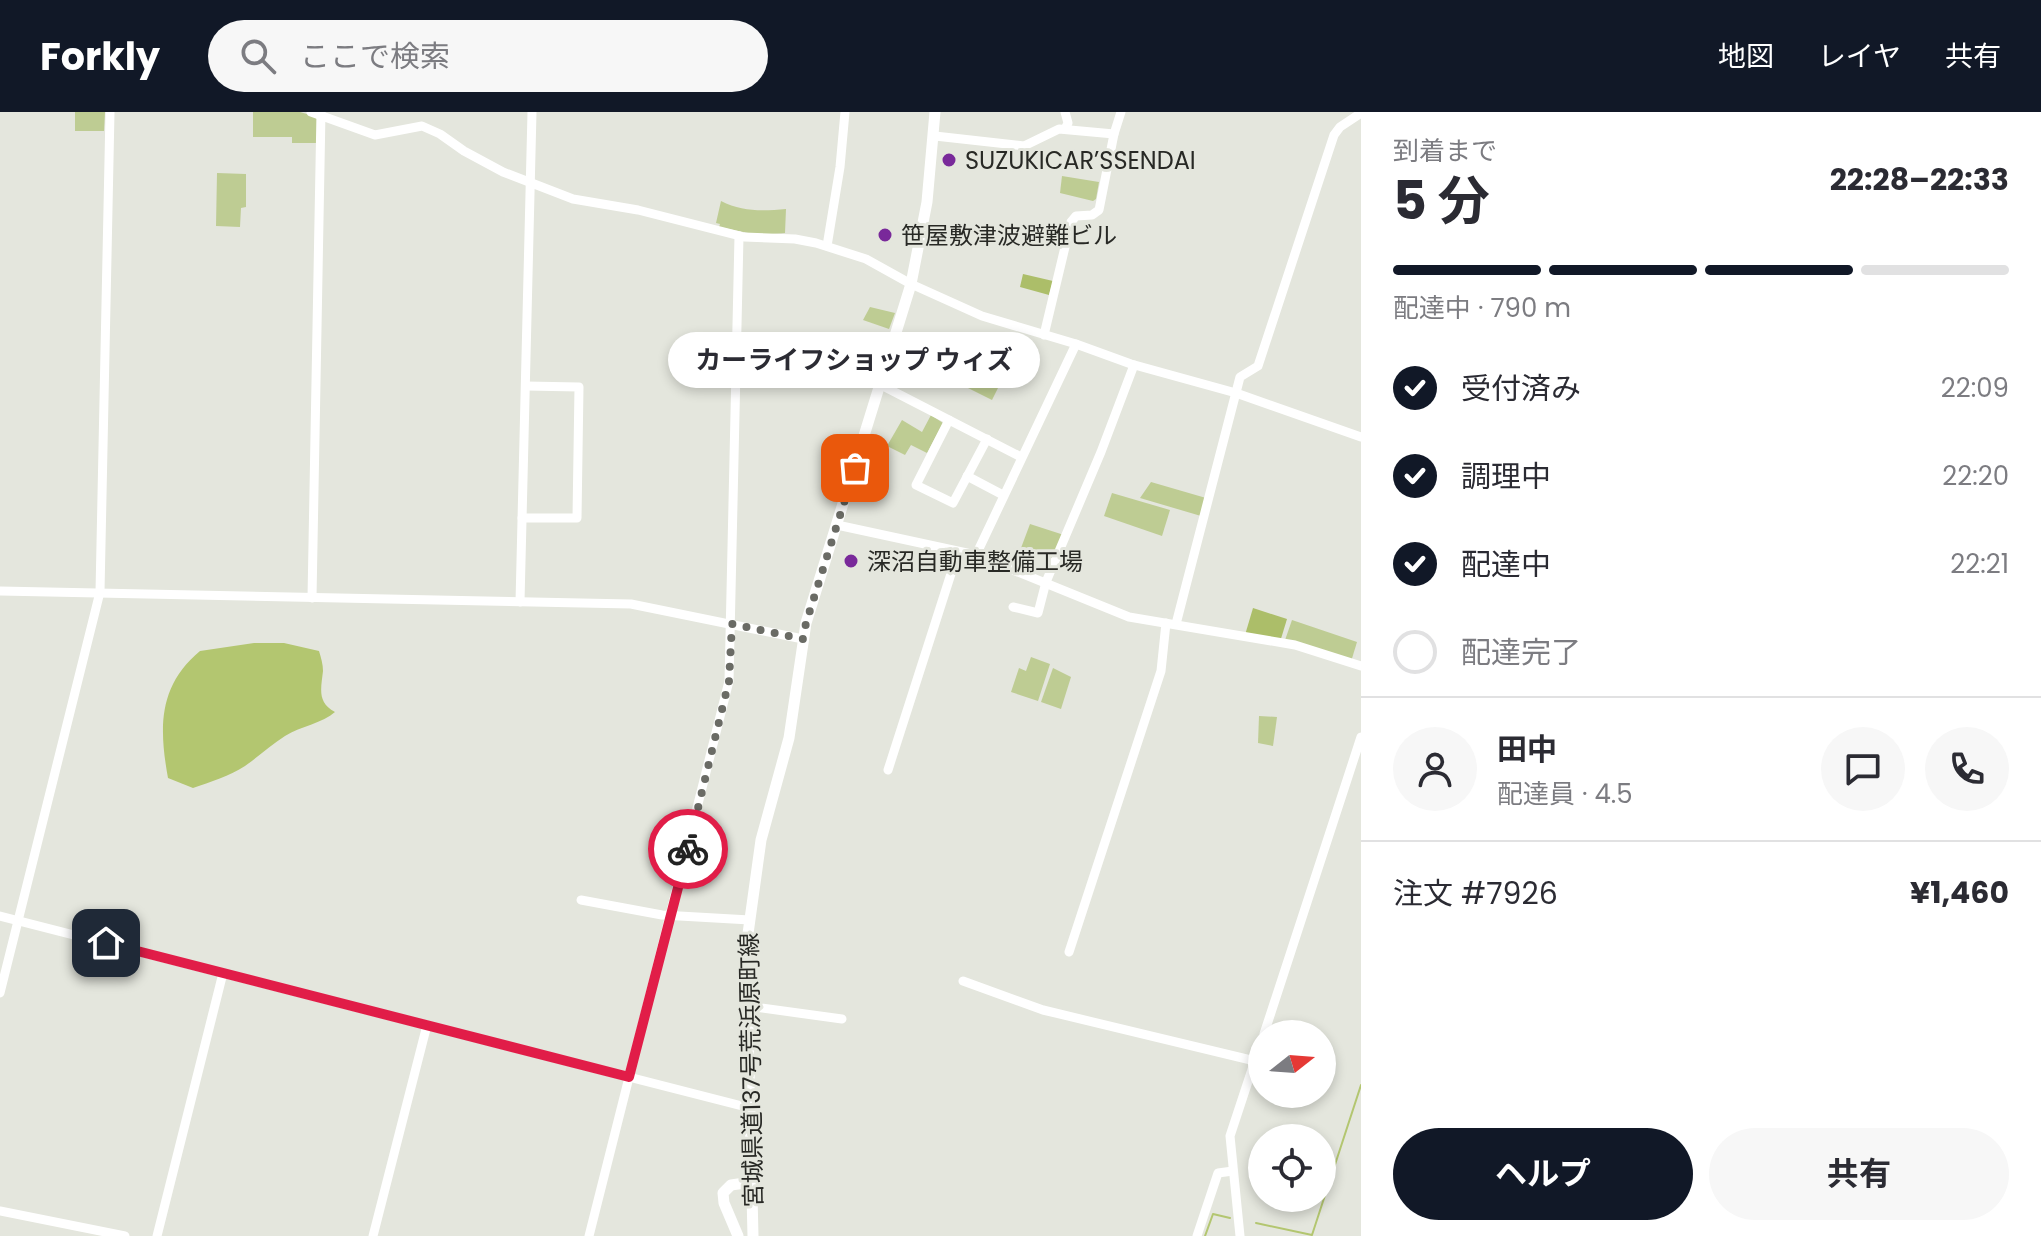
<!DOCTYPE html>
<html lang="ja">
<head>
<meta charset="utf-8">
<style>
  body { margin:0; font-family:Poppins,"Noto Sans JP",sans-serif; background:#f7f7f7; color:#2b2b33; height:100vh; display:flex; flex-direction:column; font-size:30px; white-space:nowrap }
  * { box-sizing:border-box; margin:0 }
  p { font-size:26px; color:#7c7c81 }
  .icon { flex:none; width:44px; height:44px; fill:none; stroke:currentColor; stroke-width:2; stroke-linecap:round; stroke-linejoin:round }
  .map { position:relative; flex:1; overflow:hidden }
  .side { display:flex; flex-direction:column; background:#fff; width:680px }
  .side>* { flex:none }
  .needle { width:52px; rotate:73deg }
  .tools { position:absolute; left:1248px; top:908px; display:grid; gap:16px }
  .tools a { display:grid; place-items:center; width:88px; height:88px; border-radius:50%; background:#fff; box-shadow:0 4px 12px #0003; font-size:40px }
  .pin { position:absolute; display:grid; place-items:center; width:68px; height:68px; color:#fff; margin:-34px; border-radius:16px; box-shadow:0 4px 12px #0006 }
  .courier { position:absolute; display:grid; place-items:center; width:80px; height:80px; margin:-40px; border:6px solid #e11d48; border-radius:50%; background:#fff; color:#222; box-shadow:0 2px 10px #0007 }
  .bubble { position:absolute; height:56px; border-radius:28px; background:#fff; box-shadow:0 4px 12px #0003; font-size:26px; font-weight:700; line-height:56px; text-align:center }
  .head em { font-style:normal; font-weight:700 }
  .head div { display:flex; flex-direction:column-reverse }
  .head { display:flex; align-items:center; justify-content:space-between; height:136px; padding:0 32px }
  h1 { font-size:52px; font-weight:700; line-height:60px }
  .bar { display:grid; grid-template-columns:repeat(4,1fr); gap:12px 8px; align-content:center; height:96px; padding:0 32px }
  .bar i { height:10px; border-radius:6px; background:#e1e1e2 }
  .bar .selected { background:#111827 }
  .bar p { grid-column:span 4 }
  .line { display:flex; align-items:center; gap:20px; padding:0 32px; border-top:2px solid #e1e1e2 }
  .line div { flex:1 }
  .round { display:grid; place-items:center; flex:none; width:84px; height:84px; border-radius:42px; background:#f7f7f7 }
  ol { padding:0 32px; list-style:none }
  li { display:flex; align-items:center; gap:24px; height:88px }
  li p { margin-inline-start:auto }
  li .icon { padding:8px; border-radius:50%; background:#111827; color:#fff; stroke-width:4 }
  li:last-child { color:#7c7c81 }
  li i { width:44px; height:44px; border:4px solid #e1e1e2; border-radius:50% }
  .primary-button { display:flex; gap:16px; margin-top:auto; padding:16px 32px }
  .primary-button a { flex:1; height:92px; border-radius:48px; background:#111827; color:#fff; font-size:32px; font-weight:700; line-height:92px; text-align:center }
  .primary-button a+a { background:#f7f7f7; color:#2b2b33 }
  header { display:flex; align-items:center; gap:48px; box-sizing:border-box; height:112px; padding:0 40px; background:#111827; color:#fff }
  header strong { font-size:38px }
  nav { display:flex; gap:44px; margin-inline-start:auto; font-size:28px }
  .search { width:560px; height:72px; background:#f7f7f7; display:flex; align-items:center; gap:20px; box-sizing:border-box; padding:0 28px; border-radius:44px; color:#7c7c81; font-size:30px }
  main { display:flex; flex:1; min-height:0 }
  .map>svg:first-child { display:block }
</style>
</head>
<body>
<header>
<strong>Forkly</strong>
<div class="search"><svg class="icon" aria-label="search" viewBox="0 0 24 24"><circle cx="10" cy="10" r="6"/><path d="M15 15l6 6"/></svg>ここで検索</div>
<nav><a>地図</a><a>レイヤ</a><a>共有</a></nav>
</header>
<main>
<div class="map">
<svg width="1361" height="1124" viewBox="0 0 1361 1124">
  <rect width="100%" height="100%" fill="#e4e6dd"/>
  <!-- green -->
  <g fill="#becc93">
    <path d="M75,0h30l-1,19h-29z"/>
    <path d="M253,0h47l17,5v26h-25v-6h-39z"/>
    <path d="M217,61l29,1v33l-5,1 -1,19 -24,-1z"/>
    <path d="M1062,64l37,6 -3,17 -3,2 -33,-8z"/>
    <path d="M721,89c21,11 42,10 65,8l-1,24 -27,2 -39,-8 1,-3 -4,-1z"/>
    <path d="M870,195l25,6 -6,16 -26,-9z"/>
    <path d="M975,262l24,12 -7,14 -24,-12z"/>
    <path d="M931,303l12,8 -16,30 -16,-8 -6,10 -18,-9 15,-26 20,12z"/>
    <path d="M1151,370l55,16 -5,18 -61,-18z"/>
    <path d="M1112,381l58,17 -8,26 -58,-20z"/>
    <path d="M1030,412l34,11 -10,24 -33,-11z"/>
    <path d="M1292,508l65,22 -7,23 -66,-22z"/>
    <path d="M1031,545l19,7 -12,37 -27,-9 8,-24 7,3z"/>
    <path d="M1053,556l18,9 -10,32 -20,-7z"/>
    <path d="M1259,604l18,1 -4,29 -15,-3z"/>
  </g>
  <!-- forest -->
  <g fill="#acbe69">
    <path d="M1023,162l30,7 -4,14 -29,-8z"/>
    <path d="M1253,496l34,11 -7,23 -35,-7z"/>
  </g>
  <!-- water -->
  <path fill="#b3c670" d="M254,531h30l35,8c2,7 4,13 4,20 -2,18 -6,31 12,41 -12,11 -34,14 -50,24 -14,9 -26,20 -40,30 -15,10 -35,16 -52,22l-25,-10c-9,-50 -10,-92 32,-127z"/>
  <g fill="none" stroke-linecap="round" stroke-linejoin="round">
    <!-- stream -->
    <g stroke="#b3c670" stroke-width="2">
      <path d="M1256,1111l56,12 49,-150"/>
      <path d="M1205,1124l8,-22 17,4"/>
    </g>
    <!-- minor -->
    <g stroke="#fff" stroke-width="9">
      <path d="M311,0l64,23 47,-9 18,8 24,17 39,21 70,27 65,11 106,27 51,2 21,4 50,16 45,25 71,32 94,28 55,20 105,29 125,44"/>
      <path d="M1065,17l3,-6 -3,-11"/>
      <path d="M935,24l89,10 35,-17 55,5"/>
      <path d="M827,134l13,-79 5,-55"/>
      <path d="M1044,223l27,-113 5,-6 16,-1 7,-5 15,-76 7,-22"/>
      <path d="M881,273l140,72"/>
      <path d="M949,308l-33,65 37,18 34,-64"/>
      <path d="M967,364l36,19"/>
      <path d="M522,406h55l2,-131 -53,-1"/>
      <path d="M837,413l139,30 153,62 166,28 66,21"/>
      <path d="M976,443l100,-211"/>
      <path d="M0,479l631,13 172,35"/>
      <path d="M312,486l9,-486"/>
      <path d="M520,490l12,-490"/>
      <path d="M1013,495l25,6 8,-31 55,-130 33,-87"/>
      <path d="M1176,512l64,-247 18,-11 76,-231 6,-8 21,-14"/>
      <path d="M888,658l70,-218"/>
      <path d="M581,788l81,15 88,5"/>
      <path d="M0,804l750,192"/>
      <path d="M1069,840l92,-281 5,-48"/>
      <path d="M963,869l80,29 212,51"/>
      <path d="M0,881l100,-401 10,-480"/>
      <path d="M747,894l95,13"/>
      <path d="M1264,922l97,-297"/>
      <path d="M0,1099l125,25"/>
      <path d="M157,1124l66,-263"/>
      <path d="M373,1124l54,-211"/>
      <path d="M589,1124l140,-555 10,-445"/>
      <path d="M1197,1124l21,-63 15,-2"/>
      <path d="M1240,1124l-10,-100 32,-97"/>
    </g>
    <!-- major -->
    <g stroke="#fff" stroke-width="11">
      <path d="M738,1124l-14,-33 -1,-10 8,-8 21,-3"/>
      <path d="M753,1124l-7,-288 15,-108 28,-102 17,-115 105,-339 16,-82 8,-90"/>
    </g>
  </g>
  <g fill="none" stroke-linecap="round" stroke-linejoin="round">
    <!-- done -->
    <path stroke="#6a6b65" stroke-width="8" stroke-dasharray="0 14.4" d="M688,737l41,-168 3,-57 71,15 3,-16 49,-155"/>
    <!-- route -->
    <path stroke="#e11d48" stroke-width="10" d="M106,831l523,134 59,-228"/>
  </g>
  <!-- markers -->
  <g fill="#79299a" stroke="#e4e6dd" stroke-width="3">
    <circle cx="949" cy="48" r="8"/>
    <circle cx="885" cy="123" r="8"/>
    <circle cx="851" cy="449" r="8"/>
  </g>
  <g text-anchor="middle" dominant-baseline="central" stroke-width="6" stroke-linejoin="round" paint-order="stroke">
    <!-- poi labels -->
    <g font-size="24" fill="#282925" stroke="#e4e6dd" text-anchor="start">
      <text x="965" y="48">SUZUKICAR’SSENDAI</text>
      <text x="901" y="123">笹屋敷津波避難ビル</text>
      <text x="867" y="449">深沼自動車整備工場</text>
    </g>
    <!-- street labels -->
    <g font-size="24" fill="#282925" stroke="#e4e6dd">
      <text transform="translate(751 958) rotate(-91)">宮城県道137号荒浜原町線</text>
    </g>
  </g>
</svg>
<div class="tools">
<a><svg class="needle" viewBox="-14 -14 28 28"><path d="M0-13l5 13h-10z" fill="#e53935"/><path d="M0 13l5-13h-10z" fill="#7c7c81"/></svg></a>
<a><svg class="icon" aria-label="locate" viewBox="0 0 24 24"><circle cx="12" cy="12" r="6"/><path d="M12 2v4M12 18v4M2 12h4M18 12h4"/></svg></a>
</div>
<div class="pin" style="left:855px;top:356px;background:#ea580c"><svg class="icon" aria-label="bag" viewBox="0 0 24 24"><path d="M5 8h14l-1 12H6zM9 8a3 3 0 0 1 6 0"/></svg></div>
<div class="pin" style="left:106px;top:831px;background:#1f2937"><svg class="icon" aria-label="home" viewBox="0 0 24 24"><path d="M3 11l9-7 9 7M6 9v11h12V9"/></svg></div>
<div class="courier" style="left:688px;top:737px"><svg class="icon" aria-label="bike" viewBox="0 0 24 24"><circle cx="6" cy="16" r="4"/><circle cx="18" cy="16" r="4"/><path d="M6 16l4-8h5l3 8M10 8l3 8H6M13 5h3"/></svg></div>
<div class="bubble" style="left:668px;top:220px;width:372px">カーライフショップ ウィズ</div>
</div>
<section class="side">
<div class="head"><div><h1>5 分</h1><p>到着まで</p></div><em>22:28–22:33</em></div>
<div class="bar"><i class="selected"></i><i class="selected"></i><i class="selected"></i><i></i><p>配達中 · 790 m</p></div>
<ol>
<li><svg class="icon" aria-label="check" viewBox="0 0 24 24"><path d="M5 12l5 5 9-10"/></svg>受付済み<p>22:09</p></li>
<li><svg class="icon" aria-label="check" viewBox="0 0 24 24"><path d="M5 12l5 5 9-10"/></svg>調理中<p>22:20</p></li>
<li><svg class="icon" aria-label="check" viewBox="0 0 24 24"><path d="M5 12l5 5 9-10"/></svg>配達中<p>22:21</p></li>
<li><i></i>配達完了</li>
</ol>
<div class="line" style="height:144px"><a class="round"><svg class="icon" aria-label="person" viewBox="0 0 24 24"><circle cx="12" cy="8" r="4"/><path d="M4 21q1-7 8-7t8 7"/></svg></a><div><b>田中</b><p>配達員 · 4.5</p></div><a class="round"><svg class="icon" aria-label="chat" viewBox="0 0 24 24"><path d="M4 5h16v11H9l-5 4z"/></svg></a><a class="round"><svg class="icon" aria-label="phone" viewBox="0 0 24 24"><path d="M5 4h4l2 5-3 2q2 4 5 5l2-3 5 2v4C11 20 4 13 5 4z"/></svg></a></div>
<div class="line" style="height:104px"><div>注文 #7926</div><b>¥1,460</b></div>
<div class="primary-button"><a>ヘルプ</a><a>共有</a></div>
</section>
</main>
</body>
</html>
